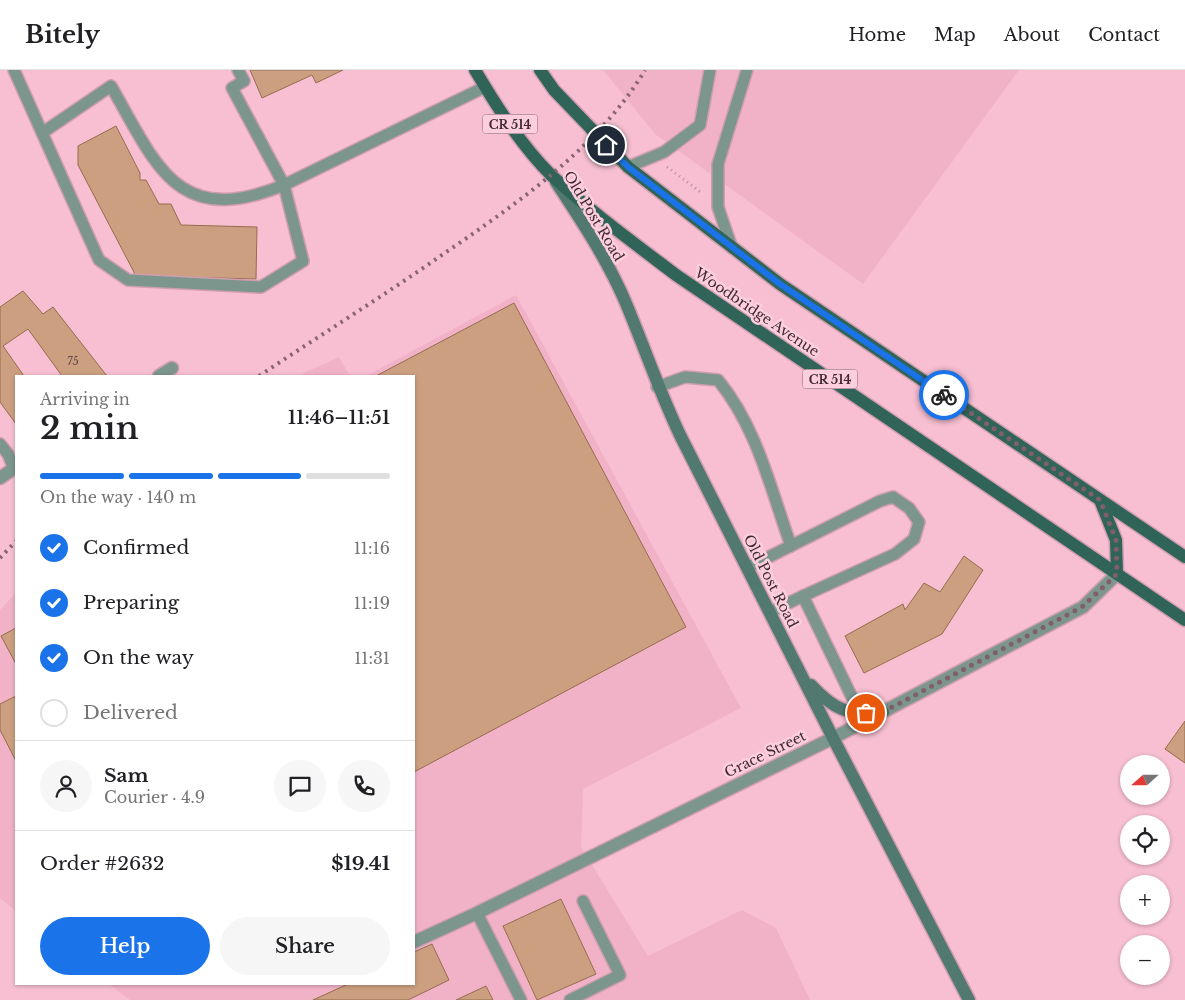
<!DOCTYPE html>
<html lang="en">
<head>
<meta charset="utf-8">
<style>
  body { margin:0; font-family:"Libre Baskerville",serif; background:#f6f6f6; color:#202124; height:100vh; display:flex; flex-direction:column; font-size:19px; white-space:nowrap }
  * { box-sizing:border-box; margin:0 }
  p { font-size:16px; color:#757577 }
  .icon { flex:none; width:28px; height:28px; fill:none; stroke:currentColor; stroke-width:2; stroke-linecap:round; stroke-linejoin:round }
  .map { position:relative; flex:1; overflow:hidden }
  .details { position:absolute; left:15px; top:305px; width:400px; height:610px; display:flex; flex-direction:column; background:#fff; border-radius:0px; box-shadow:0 1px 4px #0004 }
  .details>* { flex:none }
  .needle { width:32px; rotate:249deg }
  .buttons { position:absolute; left:1120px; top:685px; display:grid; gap:10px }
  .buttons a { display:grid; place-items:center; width:50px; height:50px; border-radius:50%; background:#fff; box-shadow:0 1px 4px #0004; font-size:25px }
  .pin { position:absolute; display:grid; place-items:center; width:42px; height:42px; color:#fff; margin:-21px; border:2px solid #fff; border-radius:50%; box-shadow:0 1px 5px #0007 }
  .courier { position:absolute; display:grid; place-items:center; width:50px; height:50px; margin:-25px; border:4px solid #1a73e8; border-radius:50%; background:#fff; color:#222; box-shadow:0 1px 6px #0007 }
  .summary em { font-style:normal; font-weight:600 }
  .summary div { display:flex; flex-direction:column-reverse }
  .summary { display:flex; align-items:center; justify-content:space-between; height:85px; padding:0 25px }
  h1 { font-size:32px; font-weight:600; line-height:38px }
  .bar { display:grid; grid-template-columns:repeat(4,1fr); gap:8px 5px; align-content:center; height:60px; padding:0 25px }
  .bar i { height:6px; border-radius:4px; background:#e0e0e0 }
  .bar .current { background:#1a73e8 }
  .bar p { grid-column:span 4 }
  .line { display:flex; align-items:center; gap:12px; padding:0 25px; border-top:1px solid #e0e0e0 }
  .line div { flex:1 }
  .round { display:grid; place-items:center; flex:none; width:52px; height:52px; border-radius:26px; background:#f6f6f6 }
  ol { padding:0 25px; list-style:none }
  li { display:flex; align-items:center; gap:15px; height:55px }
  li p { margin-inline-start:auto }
  li .icon { padding:5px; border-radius:50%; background:#1a73e8; color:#fff; stroke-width:4 }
  li:last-child { color:#757577 }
  li i { width:28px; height:28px; border:2px solid #e0e0e0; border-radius:50% }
  .cta { display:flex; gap:10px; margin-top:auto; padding:10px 25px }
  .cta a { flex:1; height:58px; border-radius:30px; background:#1a73e8; color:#fff; font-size:20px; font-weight:600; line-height:58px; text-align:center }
  .cta a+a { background:#f6f6f6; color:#202124 }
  header { display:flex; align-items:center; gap:30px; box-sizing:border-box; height:70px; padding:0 25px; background:#fff; border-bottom:1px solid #e0e0e0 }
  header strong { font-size:24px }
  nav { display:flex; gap:28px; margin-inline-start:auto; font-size:18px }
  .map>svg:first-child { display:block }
</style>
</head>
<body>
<header>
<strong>Bitely</strong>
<nav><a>Home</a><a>Map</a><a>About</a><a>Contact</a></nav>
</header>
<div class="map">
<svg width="1185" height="930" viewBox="0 0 1185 930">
  <rect width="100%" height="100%" fill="#f7bfd1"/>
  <!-- built -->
  <g fill="#f1b2c8">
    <path d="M603,0h416l-156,214 -208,-150z"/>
    <path d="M516,225l225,413 -158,81 -2,58 67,109 94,-46 34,18 34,72h-680l-21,-16h305v-608h-48z"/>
    <path d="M339,287l11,19h-50l6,-4z"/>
    <path d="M16,523v318l-16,-13v-288z"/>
  </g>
  <!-- building -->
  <g fill="#cb9f80" stroke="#966c4e">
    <path d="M250,0h93l-27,13 -4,-8 -50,23z"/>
    <path d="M116,56l24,47v7h6l13,24h12l10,21 76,2 -1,52 -120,-3 -58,-111v-19z"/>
    <path d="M23,221l20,23 10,-7 54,69h-45l-34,-47 -25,17 21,30h-8v48l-16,-22v-95z"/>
    <path d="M514,233l172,324 -272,145v-396h-38z"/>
    <path d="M964,486l19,14 -41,64 -78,39 -19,-37 58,-32 2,6 19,-27 16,9z"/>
    <path d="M16,558v36l-15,-28z"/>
    <path d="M16,626v65l-16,-31v-26z"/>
    <path d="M1185,651v42l-20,-14z"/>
    <path d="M561,829l35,75 -59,26 -34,-74z"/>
    <path d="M432,874l17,36 -41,20h-95l35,-16h66v-32z"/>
    <path d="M486,916l7,14h-37z"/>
  </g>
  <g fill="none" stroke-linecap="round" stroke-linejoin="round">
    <defs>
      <g id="lane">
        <path d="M14,0l85,190 29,20 133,7 42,-26 -19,-76c-107,44 -127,-19 -173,-99l-69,47"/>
        <path d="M238,0l6,11 -12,7 52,97 201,-98"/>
        <path d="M628,97l36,-15 36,-27 10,-55"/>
        <path d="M732,178l-14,-41v-43l29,-94"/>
        <path d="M657,317l28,-10 33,3c39,47 53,110 73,166"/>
        <path d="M0,374l8,10 6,15"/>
        <path d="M747,498l133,-67 13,-4 16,11 10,14 -5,17 -19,15 -92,42 59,122"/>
        <path d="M770,542l33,-16"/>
        <path d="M477,843l44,87"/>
        <path d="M570,930l50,-25 -37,-74"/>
      </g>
      <g id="street">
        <path d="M159,306l13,-8"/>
        <path d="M0,408l16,-11"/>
        <path d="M414,872l63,-29 356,-175 250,-131 34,-33"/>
      </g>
      <g id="secondary">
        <path d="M556,112c25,38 51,77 69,119 19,45 34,90 55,134l153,303 136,262"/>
        <path d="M811,615c24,26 37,30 72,27"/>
      </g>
      <g id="primary">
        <path d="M475,0c22,37 46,75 76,105 39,36 83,68 125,100l509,345"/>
        <path d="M540,0l14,20 74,77 152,117 405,273"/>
        <path d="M1100,430l16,40 1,34"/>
      </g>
    </defs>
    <!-- lane casing -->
    <use href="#lane" stroke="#cf9eae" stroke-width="14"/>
    <!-- street casing -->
    <use href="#street" stroke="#cf9eae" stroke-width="15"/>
    <!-- secondary casing -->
    <use href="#secondary" stroke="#cf9eae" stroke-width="15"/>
    <!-- primary casing -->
    <use href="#primary" stroke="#cf9eae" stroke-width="15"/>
    <!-- path -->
    <path stroke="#b88c9a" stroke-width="3" stroke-dasharray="1 4" stroke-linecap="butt" d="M667,97l35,26"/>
    <!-- lane -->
    <use href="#lane" stroke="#7c968e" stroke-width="11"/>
    <!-- street -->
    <use href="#street" stroke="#7c968e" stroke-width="12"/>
    <!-- secondary -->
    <use href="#secondary" stroke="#52796f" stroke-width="12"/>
    <!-- primary -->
    <use href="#primary" stroke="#316458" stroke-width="12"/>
    <!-- rail -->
    <g stroke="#886571" stroke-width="4" stroke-dasharray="2.5 5" stroke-linecap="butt">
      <path d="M259,306c60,-40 121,-78 180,-119 73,-50 160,-109 206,-187"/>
      <path d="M0,488l16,-17"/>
    </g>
  </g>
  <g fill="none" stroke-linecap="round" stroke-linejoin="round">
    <!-- done -->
    <path stroke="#805f6a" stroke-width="5" stroke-dasharray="0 9" d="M866,643l17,-1 199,-105 35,-33 -1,-34 -16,-40 -156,-105"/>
    <!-- route -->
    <path stroke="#1a73e8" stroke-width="6" d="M606,75l22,22 152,117 164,111"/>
  </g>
  <g text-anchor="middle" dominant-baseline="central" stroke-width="5" stroke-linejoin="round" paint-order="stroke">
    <!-- number labels -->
    <g font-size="11" fill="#634846">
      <text x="73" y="291">75</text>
    </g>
    <!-- shield labels -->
    <g fill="#fdcfde" stroke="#795c66" stroke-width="1">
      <rect x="482.5" y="44.5" width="55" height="19" rx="4"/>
      <rect x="802.5" y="299.5" width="55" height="19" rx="4"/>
    </g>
    <g font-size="12" font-weight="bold" fill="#402b32">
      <text x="510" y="54">CR 514</text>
      <text x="830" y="309">CR 514</text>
    </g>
    <!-- street labels -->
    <g font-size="14" fill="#402b32" stroke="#fdcfde">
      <text transform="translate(594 146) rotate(59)">Old Post Road</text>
      <text transform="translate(757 242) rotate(34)">Woodbridge Avenue</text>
      <text transform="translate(771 511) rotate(63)">Old Post Road</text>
      <text transform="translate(765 684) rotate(-26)">Grace Street</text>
    </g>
  </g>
</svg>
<div class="buttons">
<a><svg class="needle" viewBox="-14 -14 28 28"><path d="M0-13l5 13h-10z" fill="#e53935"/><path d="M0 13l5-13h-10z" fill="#757577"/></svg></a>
<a><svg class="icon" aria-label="locate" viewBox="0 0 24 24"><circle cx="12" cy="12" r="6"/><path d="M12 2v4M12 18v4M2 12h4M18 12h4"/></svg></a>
<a>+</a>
<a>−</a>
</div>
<div class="pin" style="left:866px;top:643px;background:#ea580c"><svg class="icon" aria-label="bag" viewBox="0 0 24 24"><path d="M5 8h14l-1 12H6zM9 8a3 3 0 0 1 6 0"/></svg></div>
<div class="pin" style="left:606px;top:75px;background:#1f2937"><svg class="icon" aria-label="home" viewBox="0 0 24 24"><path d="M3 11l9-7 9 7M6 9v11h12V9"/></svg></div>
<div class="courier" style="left:944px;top:325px"><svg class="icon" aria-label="bike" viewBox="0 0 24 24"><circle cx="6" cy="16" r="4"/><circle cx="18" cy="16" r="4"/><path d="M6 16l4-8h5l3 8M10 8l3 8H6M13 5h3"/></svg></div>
<section class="details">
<div class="summary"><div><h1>2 min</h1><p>Arriving in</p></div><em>11:46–11:51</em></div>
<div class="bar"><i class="current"></i><i class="current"></i><i class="current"></i><i></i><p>On the way · 140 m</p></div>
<ol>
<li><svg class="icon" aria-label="check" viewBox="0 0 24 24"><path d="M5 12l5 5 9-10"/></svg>Confirmed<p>11:16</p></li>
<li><svg class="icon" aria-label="check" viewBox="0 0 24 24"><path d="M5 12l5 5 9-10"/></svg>Preparing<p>11:19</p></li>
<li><svg class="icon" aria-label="check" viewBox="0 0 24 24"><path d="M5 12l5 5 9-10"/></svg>On the way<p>11:31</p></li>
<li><i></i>Delivered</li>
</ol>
<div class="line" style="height:90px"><a class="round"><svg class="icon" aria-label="person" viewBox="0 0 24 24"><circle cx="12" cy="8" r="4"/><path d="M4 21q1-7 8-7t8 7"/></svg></a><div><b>Sam</b><p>Courier · 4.9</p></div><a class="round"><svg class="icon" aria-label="chat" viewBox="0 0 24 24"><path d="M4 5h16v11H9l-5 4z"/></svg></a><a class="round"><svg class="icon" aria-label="phone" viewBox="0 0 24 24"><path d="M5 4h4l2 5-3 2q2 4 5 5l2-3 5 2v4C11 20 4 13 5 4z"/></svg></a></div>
<div class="line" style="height:65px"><div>Order #2632</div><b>$19.41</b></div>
<div class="cta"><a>Help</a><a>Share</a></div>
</section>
</div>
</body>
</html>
